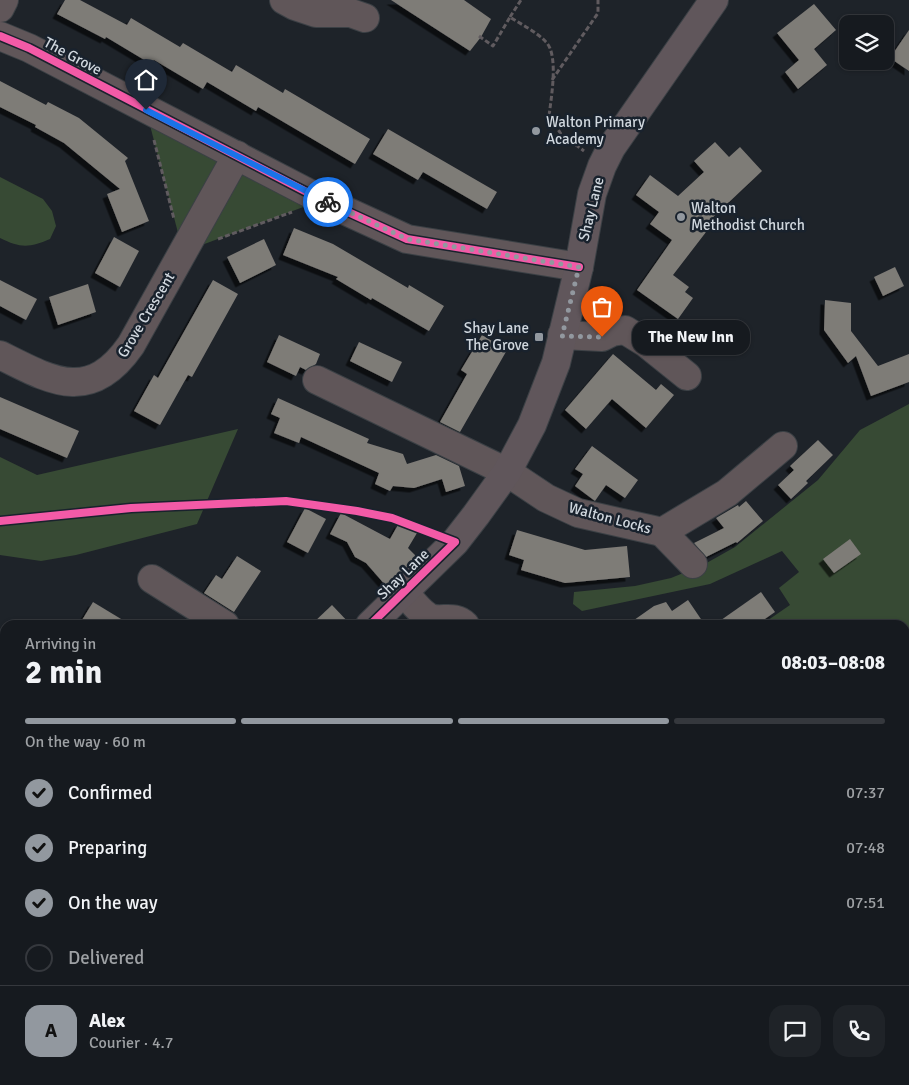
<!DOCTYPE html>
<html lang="en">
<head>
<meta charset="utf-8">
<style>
  body { margin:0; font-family:Signika,sans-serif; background:#1f2328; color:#f1f3f6; height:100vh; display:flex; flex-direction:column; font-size:19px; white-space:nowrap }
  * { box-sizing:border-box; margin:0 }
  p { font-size:16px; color:#9ea1a4 }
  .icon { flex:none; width:28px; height:28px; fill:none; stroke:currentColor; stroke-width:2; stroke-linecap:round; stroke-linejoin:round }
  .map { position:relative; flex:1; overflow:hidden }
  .details { position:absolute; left:0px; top:620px; width:910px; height:465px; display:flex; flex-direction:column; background:#161a1f; border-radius:15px 15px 0 0; box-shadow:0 1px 4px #0004,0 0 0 1px #35383d }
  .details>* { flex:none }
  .controls { position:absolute; left:839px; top:15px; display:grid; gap:10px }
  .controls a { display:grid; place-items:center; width:55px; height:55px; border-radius:10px; background:#161a1f; box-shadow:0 1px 4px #0004,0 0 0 1px #35383d; font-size:25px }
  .pin { position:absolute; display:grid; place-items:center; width:42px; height:42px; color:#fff; margin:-51px -21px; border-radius:50% 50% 50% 0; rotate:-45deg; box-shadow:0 0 5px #0007 }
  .pin .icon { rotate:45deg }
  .courier { position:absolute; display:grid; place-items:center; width:50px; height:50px; margin:-25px; border:4px solid #1a73e8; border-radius:50%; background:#fff; color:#222; box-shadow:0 1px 6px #0007 }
  .bubble { position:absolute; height:35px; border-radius:15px; background:#161a1f; box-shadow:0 1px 4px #0004,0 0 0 1px #35383d; font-size:16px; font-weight:700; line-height:35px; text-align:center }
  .headline em { font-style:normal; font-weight:700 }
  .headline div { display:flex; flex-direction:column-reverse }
  .headline { display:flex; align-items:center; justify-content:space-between; height:85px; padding:0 25px }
  h1 { font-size:32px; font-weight:700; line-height:38px }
  .bar { display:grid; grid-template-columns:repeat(4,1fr); gap:8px 5px; align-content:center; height:60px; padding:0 25px }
  .bar i { height:6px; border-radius:4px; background:#35383d }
  .bar .current { background:#92989f }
  .bar p { grid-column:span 4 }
  .line { display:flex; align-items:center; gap:12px; padding:0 25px; border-top:1px solid #35383d }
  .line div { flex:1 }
  .round { display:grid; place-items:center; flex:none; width:52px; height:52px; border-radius:15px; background:#1f2328 }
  ol { padding:0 25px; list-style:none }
  li { display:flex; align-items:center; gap:15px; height:55px }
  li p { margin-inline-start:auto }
  li .icon { padding:5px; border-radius:50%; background:#92989f; color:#111; stroke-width:4 }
  li:last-child { color:#9ea1a4 }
  li i { width:28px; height:28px; border:2px solid #35383d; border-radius:50% }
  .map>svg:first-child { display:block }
</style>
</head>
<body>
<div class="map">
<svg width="909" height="1085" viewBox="0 0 909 1085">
  <defs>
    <filter id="shadow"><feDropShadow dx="-4.5" dy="4.5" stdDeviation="0" flood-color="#0009"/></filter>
  </defs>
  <rect width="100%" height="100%" fill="#1e2329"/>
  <!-- green -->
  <g fill="#374a34">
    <path d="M146,110l176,90 -139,52z"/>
    <path d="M0,177l43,22 9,12 4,15 -6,13c-21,9 -30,9 -50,-1z"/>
    <path d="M909,404v560l-4,2v-341h-144l29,-20 -11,-17 20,-16 -17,-21 -72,33 -128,27 -9,-7 1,-12 61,-6 36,-8 32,-13 32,-18 83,-67 42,-50z"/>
    <path d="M238,429l-41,95 -121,31 -35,6 -41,-6v-98l37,18z"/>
  </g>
  <!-- building -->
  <g fill="#7e7b77" filter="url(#shadow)">
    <path d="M65,0h15l47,25 4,-7 49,29 3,-4 49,29 4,-7 47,28 2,-4 85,50 -15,25 -97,-57 -2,4 -49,-29 -4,7 -49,-29 -3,4 -45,-27 -1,2 -48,-25z"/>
    <path d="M391,0h73l27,19 -10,18 -11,14z"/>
    <path d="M814,4l22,26 -22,19 13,16 -29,24 -13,-17 14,-12 -22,-27z"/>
    <path d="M909,30v41l-19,-13z"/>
    <path d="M0,81l46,24 2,-3 31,16 49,40 -3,3 24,60 -27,11 -15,-38 13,-5 -56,-46 -29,-16 1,-2 -36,-18z"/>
    <path d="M388,129l109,63 -10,17 -64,-37 -5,8 -45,-26z"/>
    <path d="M715,142l14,15 11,-10 22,24 -52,49 3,3 -40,52 16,12 -4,5 8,6 -15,21 -41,-29 35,-50 -22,-16 9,-12 -23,-17 14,-20 28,21 26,-24 -10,-11z"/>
    <path d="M294,228l39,16 75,44 1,-3 35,21 -15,25 -57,-33 -1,2 -35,-21 2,-2 -55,-22z"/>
    <path d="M114,237l25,14 -19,36 -25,-14z"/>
    <path d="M264,239l12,26 -36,18 -13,-26z"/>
    <path d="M895,267l9,19 -21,10 -9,-19z"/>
    <path d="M0,280l37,19 -11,21 -26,-14z"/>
    <path d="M213,280l25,14 -46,83 -4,-2 -28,50 -26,-14 20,-36 4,3z"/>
    <path d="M88,284l8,28 -38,13 -9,-28z"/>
    <path d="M825,300l26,3v28l27,35 31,-12v28l-38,14 -15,-40 -8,7 -24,-33z"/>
    <path d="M279,335l41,19 -4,10 -10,6 -6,-3 -4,9 -29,-14z"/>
    <path d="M482,335l25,15 -47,82 -20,-10 27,-48 -6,-4z"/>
    <path d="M359,342l43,20 -10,20 -42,-21z"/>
    <path d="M613,354l43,36 5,-6 13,11 -28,33 -34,-29 -26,30 -21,-19z"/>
    <path d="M0,397l79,34 -12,27 -67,-29z"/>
    <path d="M278,398l91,41 -2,4 36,11 4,10 29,-9 23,11 6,20 -19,6 -4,-13 -28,9 -21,-2 -3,5 -15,-7 4,-11 -78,-36 -2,6 -25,-10 6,-15 -9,-4z"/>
    <path d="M818,440l15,15 -27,26 2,2 -17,16 -13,-14 16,-15 -4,-4z"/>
    <path d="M592,446l46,34 -13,18 -19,-13 -11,16 -20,-15 8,-12 -8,-5z"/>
    <path d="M746,501l17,20 -26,22 -1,-1 -30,15 -12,-14 30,-15 -8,-10 22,-13 1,2z"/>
    <path d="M305,508l21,11 -18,34 -21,-11z"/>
    <path d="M341,513l49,26 9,-16 18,10 -9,15 9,9 -30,30 -21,-24 -11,-6 -8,-15 -17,-8z"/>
    <path d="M517,530l68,20 42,-4 3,31 -65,6 -44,-13 3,-10 -15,-5z"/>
    <path d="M850,539l11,15 -27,19 -11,-14z"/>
    <path d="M237,556l24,15 -27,41 -30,-19 12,-18 6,4z"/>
    <path d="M761,592l14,20 -19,13h-42z"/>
    <path d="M688,600l17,25h-78l27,-19 12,-4 6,9z"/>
    <path d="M93,602l38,23h-52z"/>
    <path d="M332,605l19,20h-40z"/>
  </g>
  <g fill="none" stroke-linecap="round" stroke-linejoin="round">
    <defs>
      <g id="minor">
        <path d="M284,0l11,6 21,7h35l14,5"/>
        <path d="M0,8l4,-8"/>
        <path d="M0,36l29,12 293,152 85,39 172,28"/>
        <path d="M562,335l40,2 10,-5 13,-2 21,13 41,33"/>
        <path d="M0,355c52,26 90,49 131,-10l106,-190"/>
        <path d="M317,380l190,92 39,26 32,15 84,19"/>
        <path d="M693,564l-31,-32 65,-39 56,-47"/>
        <path d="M152,579l73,46"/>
        <path d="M404,592c7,8 14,18 23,24 11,8 27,-3 38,9"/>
        <path d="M0,679l5,-5"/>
        <path d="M0,890l5,2"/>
        <path d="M226,1085l4,-5"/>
        <path d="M501,1085l2,-5"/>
        <path d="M639,1085l6,-5"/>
      </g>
      <g id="major">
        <path d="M370,625l85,-83 21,-27 31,-43 25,-47 24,-62 23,-96 13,-73 10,-28 9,-18 103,-148"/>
        <path d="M0,995l5,-6"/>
      </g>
    </defs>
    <!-- minor casing -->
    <use href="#minor" stroke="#3b4045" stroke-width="30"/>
    <!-- major casing -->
    <use href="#major" stroke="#3b4045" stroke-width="30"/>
    <!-- path -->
    <g stroke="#605b5f" stroke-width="3" stroke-dasharray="5 2.5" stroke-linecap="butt">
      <path d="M510,17l11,-17"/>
      <path d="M479,36l14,10 17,-29c12,8 27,15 36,25 13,13 5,57 3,74l12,18 23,17"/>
      <path d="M552,80l46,-67v-13"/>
      <path d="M154,140l20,79"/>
      <path d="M218,239l74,-27"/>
      <path d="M905,976l4,-3"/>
    </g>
    <!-- minor -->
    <use href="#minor" stroke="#605659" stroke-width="28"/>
    <!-- major -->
    <use href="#major" stroke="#60565b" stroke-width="28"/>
    <defs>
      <g id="cycleway">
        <path d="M0,36l29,12 293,152 85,39 172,28"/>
        <path d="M0,521l131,-13 155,-7 71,10 35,7 63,24 -85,83"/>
      </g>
    </defs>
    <!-- cycleway casing -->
    <use href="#cycleway" stroke="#19222d" stroke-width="11"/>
    <!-- cycleway -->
    <use href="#cycleway" stroke="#f35aa7" stroke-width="8"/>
  </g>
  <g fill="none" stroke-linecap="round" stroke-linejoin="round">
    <!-- done -->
    <path stroke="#92989f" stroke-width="5" stroke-dasharray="0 9" d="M328,202l79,37 172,28 -17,69 40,1"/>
    <!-- route -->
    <path stroke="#1a73e8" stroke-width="6" d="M146,110l182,92"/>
  </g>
  <!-- markers -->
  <g fill="#92989f" stroke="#19222d" stroke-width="2">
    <circle cx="536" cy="131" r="5"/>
    <circle cx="681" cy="217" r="5"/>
    <rect x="534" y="332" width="10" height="10" rx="2.5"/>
  </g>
  <g text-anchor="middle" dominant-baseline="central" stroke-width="5" stroke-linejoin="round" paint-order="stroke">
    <!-- street labels -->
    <g font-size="15" fill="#d0d7de" stroke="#19222d">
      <text transform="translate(73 56) rotate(28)">The Grove</text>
      <text transform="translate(591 209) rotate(-76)">Shay Lane</text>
      <text transform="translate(146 315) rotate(-59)">Grove Crescent</text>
      <text transform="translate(610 518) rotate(15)">Walton Locks</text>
      <text transform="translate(403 574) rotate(-44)">Shay Lane</text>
    </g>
    <!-- poi labels -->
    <g font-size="15" fill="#d0d7de" stroke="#19222d" text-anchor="start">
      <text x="546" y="122">Walton Primary<tspan x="546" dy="17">Academy</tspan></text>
      <text x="691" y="208">Walton<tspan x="691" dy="17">Methodist Church</tspan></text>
      <text x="529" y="328" text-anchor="end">Shay Lane<tspan x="529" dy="17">The Grove</tspan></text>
    </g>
  </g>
</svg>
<div class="controls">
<a><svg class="icon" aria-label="layers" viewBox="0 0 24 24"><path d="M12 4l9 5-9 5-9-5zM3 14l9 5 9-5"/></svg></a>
</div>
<div class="pin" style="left:602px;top:337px;background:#ea580c"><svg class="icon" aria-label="bag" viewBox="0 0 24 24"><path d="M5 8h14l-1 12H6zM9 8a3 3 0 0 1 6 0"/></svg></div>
<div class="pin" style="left:146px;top:110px;background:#1f2937"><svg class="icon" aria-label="home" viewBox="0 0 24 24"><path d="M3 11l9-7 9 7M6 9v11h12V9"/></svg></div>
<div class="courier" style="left:328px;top:202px"><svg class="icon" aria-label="bike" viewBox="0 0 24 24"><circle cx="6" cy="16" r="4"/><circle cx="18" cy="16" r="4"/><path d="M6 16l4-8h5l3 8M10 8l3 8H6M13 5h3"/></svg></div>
<div class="bubble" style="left:632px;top:320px;width:118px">The New Inn</div>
<section class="details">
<div class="headline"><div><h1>2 min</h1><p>Arriving in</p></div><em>08:03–08:08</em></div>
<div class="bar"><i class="current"></i><i class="current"></i><i class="current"></i><i></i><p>On the way · 60 m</p></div>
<ol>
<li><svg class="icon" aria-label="check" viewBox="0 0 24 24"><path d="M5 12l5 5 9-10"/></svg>Confirmed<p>07:37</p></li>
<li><svg class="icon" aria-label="check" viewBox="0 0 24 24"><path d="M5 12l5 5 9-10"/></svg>Preparing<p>07:48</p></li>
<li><svg class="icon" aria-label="check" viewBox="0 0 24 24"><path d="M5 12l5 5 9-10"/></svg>On the way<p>07:51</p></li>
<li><i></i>Delivered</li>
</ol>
<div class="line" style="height:90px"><b class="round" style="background:#92989f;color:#111">A</b><div><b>Alex</b><p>Courier · 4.7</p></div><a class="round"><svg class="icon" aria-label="chat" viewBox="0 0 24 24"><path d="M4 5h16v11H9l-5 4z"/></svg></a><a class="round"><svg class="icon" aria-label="phone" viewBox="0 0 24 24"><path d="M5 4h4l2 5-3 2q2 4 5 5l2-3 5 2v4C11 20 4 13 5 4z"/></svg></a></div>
</section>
</div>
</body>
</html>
